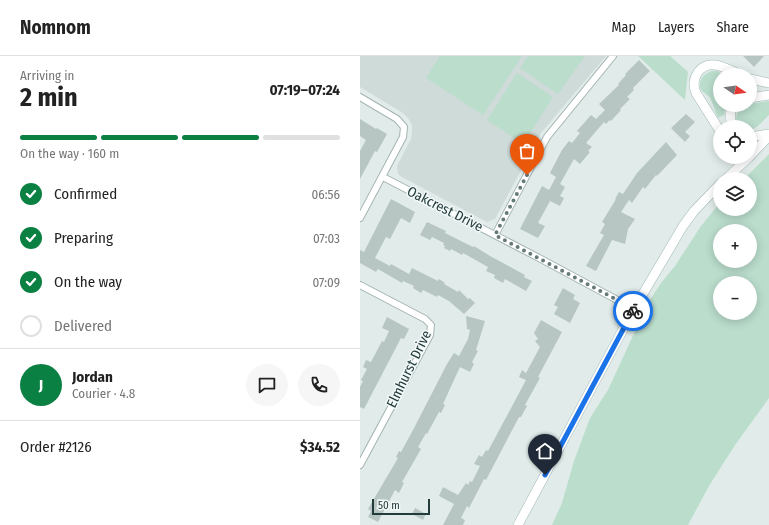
<!DOCTYPE html>
<html lang="en">
<head>
<meta charset="utf-8">
<style>
  body { margin:0; font-family:"Fira Sans Condensed",sans-serif; background:#f6f6f6; color:#222; height:100vh; display:flex; flex-direction:column; font-size:15px; white-space:nowrap }
  * { box-sizing:border-box; margin:0 }
  p { font-size:13px; color:#767676 }
  .icon { flex:none; width:22px; height:22px; fill:none; stroke:currentColor; stroke-width:2; stroke-linecap:round; stroke-linejoin:round }
  .map { position:relative; flex:1; overflow:hidden }
  .drawer { display:flex; flex-direction:column; background:#fff; width:360px }
  .drawer>* { flex:none }
  .needle { width:26px; rotate:103deg }
  .controls { position:absolute; left:353px; top:12px; display:grid; gap:8px }
  .controls a { display:grid; place-items:center; width:44px; height:44px; border-radius:50%; background:#fff; box-shadow:0 2px 10px #0003; font-size:20px }
  .scale { position:absolute; left:12px; bottom:10px; width:58px; box-sizing:border-box; padding-left:4px; border:2px solid #223c3c; border-top:0; font-size:11px; line-height:14px; white-space:nowrap; color:#223c3c; -webkit-text-stroke:3px #f2f8f7; paint-order:stroke }
  .pin { position:absolute; display:grid; place-items:center; width:34px; height:34px; color:#fff; margin:-41px -17px; border-radius:50% 50% 50% 0; rotate:-45deg; box-shadow:0 0 4px #0007 }
  .pin .icon { rotate:45deg }
  .courier { position:absolute; display:grid; place-items:center; width:40px; height:40px; margin:-20px; border:3px solid #1a73e8; border-radius:50%; background:#fff; color:#222; box-shadow:0 1px 5px #0007 }
  .head em { font-style:normal; font-weight:700 }
  .head div { display:flex; flex-direction:column-reverse }
  .head { display:flex; align-items:center; justify-content:space-between; height:68px; padding:0 20px }
  h1 { font-size:26px; font-weight:700; line-height:30px }
  .bar { display:grid; grid-template-columns:repeat(4,1fr); gap:6px 4px; align-content:center; height:48px; padding:0 20px }
  .bar i { height:5px; border-radius:3px; background:#e0e0e0 }
  .bar .current { background:#0b8043 }
  .bar p { grid-column:span 4 }
  .line { display:flex; align-items:center; gap:10px; padding:0 20px; border-top:1px solid #e0e0e0 }
  .line div { flex:1 }
  .round { display:grid; place-items:center; flex:none; width:42px; height:42px; border-radius:21px; background:#f6f6f6 }
  ol { padding:0 20px; list-style:none }
  li { display:flex; align-items:center; gap:12px; height:44px }
  li p { margin-inline-start:auto }
  li .icon { padding:4px; border-radius:50%; background:#0b8043; color:#fff; stroke-width:4 }
  li:last-child { color:#767676 }
  li i { width:22px; height:22px; border:2px solid #e0e0e0; border-radius:50% }
  header { display:flex; align-items:center; gap:24px; box-sizing:border-box; height:56px; padding:0 20px; background:#fff; border-bottom:1px solid #e0e0e0 }
  header strong { font-size:19px }
  nav { display:flex; gap:22px; margin-inline-start:auto; font-size:14px }
  main { display:flex; flex:1; min-height:0 }
  .map>svg:first-child { display:block }
</style>
</head>
<body>
<header>
<strong>Nomnom</strong>
<nav><a>Map</a><a>Layers</a><a>Share</a></nav>
</header>
<main>
<section class="drawer">
<div class="head"><div><h1>2 min</h1><p>Arriving in</p></div><em>07:19–07:24</em></div>
<div class="bar"><i class="current"></i><i class="current"></i><i class="current"></i><i></i><p>On the way · 160 m</p></div>
<ol>
<li><svg class="icon" aria-label="check" viewBox="0 0 24 24"><path d="M5 12l5 5 9-10"/></svg>Confirmed<p>06:56</p></li>
<li><svg class="icon" aria-label="check" viewBox="0 0 24 24"><path d="M5 12l5 5 9-10"/></svg>Preparing<p>07:03</p></li>
<li><svg class="icon" aria-label="check" viewBox="0 0 24 24"><path d="M5 12l5 5 9-10"/></svg>On the way<p>07:09</p></li>
<li><i></i>Delivered</li>
</ol>
<div class="line" style="height:72px"><b class="round" style="background:#0b8043;color:#fff">J</b><div><b>Jordan</b><p>Courier · 4.8</p></div><a class="round"><svg class="icon" aria-label="chat" viewBox="0 0 24 24"><path d="M4 5h16v11H9l-5 4z"/></svg></a><a class="round"><svg class="icon" aria-label="phone" viewBox="0 0 24 24"><path d="M5 4h4l2 5-3 2q2 4 5 5l2-3 5 2v4C11 20 4 13 5 4z"/></svg></a></div>
<div class="line" style="height:52px"><div>Order #2126</div><b>$34.52</b></div>
</section>
<div class="map">
<svg width="409" height="469" viewBox="0 0 409 469">
  <rect width="100%" height="100%" fill="#e1ecea"/>
  <!-- built -->
  <path fill="#cfdbd9" d="M0,0h246l-65,77 -46,86 -8,3 -87,-46 -2,-2 -1,-8 14,-27 1,-7v-7l-4,-7 -5,-5 -43,-26z"/>
  <!-- green -->
  <g fill="#baddcc" fill-rule="evenodd">
    <path d="M80,0h82l-39,59 -57,-37z"/>
    <path d="M168,0h57l-27,38 -38,-26z"/>
    <path d="M278,0h32l18,16 -3,28z"/>
    <path d="M352,15h5l7,4h-4v30h6l-2,10 -6,3c-3,-6 -4,-12 -7,-18 -2,-5 -6,-6 -9,-9 -6,-9 2,-18 10,-20z"/>
    <path d="M157,17l36,24 -30,47 -36,-24z"/>
    <path d="M409,45v14l-11,11 -7,4 -1,-3c-3,0 -8,1 -10,-1 -8,-6 -2,-17 4,-21z"/>
    <path d="M409,98v244l-34,47 -26,41 -21,39h-136l10,-22 12,-42 16,-43 18,-28 40,-87 13,-20 14,-17 26,-40 19,-23v6h30v-30h-6zM360,175h30v30h-30zM360,227h30v30h-30z"/>
  </g>
  <!-- building -->
  <g fill="#b7c6c3">
    <path d="M383,0h21l-10,11z"/>
    <path d="M279,4l11,11 -17,17 1,2 -7,7 3,2 -10,10 1,1 -10,11 -1,-1 -4,4 -2,-2 -18,21 6,4 -4,4 2,1 -10,12 -6,-5 -14,25 5,3 -5,9 4,2 -4,8 -10,-5 -12,22 7,3 -7,12 -18,-9 22,-43 7,4 7,-13 -6,-4 12,-23 7,-9 3,2 8,-10 -3,-2 14,-16 5,4 9,-9 -6,-6 20,-19 -1,-1 8,-9 -1,-1z"/>
    <path d="M326,58l9,8 -10,10 5,4 -5,6 -14,-14z"/>
    <path d="M0,63l16,10 1,-1 10,6 -10,18 -2,-1 -15,28v-28l6,-11 -6,-4z"/>
    <path d="M306,86l11,13 -20,21 -1,-1 -11,14 -2,-2 -11,16 -3,-3 -8,12 14,7 -7,10 -3,15 -13,-4 -16,31 -10,-5 18,-31 -4,-2 5,-9 -3,-2 14,-23h-1l4,-7 4,2 14,-21z"/>
    <path d="M31,143l24,13 -5,11 -9,-5 -11,21 -4,-2 -11,21 15,8 1,-2 18,10 3,-6 26,13 1,-2 6,4 -1,1 14,8 1,-2 9,9 2,-1 5,5 -11,11 -15,-13 -11,-6 -1,2 -14,-7 -2,3 -8,-5 1,-2 -11,-5 -1,2 -24,-14 -2,3 -16,-9v-13l4,2z"/>
    <path d="M67,166l19,9 -1,2 28,14 1,-1 16,10 35,19 -1,2 8,4 -6,10 -21,-12 -2,4 -9,-5 1,-3 -9,-4 2,-4 -25,-14 -1,2 -11,-6 -1,2 -6,-3 1,-2 -2,-1 1,-2 -12,-6 -2,3 -10,-5z"/>
    <path d="M203,232l12,7 -2,4 7,4 -10,20 -16,-9 4,-7 -4,-2z"/>
    <path d="M106,260l19,5 -9,29 2,1 -6,11 2,2 -4,8 -10,-5 -17,37 2,1 -4,8 -2,-1 -12,22 -1,-1 -8,14 3,2 -19,33 2,1 -5,10 -4,-3 -17,32 -10,-5 3,-6 -3,-2 30,-51 -2,-1 3,-6 2,1 12,-22 34,-66 7,-11 5,3 9,-17 2,-9 -3,-1z"/>
    <path d="M27,261l22,12 -5,10 -3,-1 -37,71 -4,-2v-20l3,-6 -2,-1 6,-11 -4,-2 3,-7 5,2 11,-21 2,1 5,-11 -7,-3z"/>
    <path d="M181,264l21,12 -24,45 2,1 -15,27 2,1 -6,11h-2l-33,63 -2,-1 -15,29 -2,-2 -6,12 4,2 -2,5h-20l11,-21 -15,-8 4,-9 15,8 8,-12 2,2 2,-4 2,1 8,-16 -6,-2 5,-9 3,2 4,-7 2,1 38,-71 -7,-3 3,-7 4,3 14,-26 -5,-6 3,-2 -4,-6z"/>
    <path d="M55,452l11,6 -3,6 -11,-6z"/>
  </g>
  <g fill="none" stroke-linecap="round" stroke-linejoin="round">
    <defs>
      <g id="street">
        <path d="M0,41l37,22 7,8 -1,10 -43,81"/>
        <path d="M23,121l158,82 93,50"/>
        <path d="M135,179l52,-98 66,-81"/>
        <path d="M0,229l65,34 6,6 -1,10 -70,130"/>
      </g>
      <g id="secondary">
        <path d="M390,23l19,4"/>
        <path d="M390,42l19,-3"/>
        <path d="M374,71c-5,-8 -5,-14 0,-22"/>
        <path d="M360,75l-24,-38c-3,-7 -3,-14 2,-21 12,-15 29,-3 43,3"/>
        <path d="M390,81l19,-3"/>
        <path d="M390,100l19,-20"/>
        <path d="M366,123l23,-22"/>
        <path d="M158,469l116,-216 49,-83 11,-15 26,-27"/>
      </g>
    </defs>
    <!-- street casing -->
    <use href="#street" stroke="#a4b4b2" stroke-width="8"/>
    <!-- secondary casing -->
    <use href="#secondary" stroke="#a0b7b5" stroke-width="10"/>
    <!-- street -->
    <use href="#street" stroke="#fff" stroke-width="6"/>
    <!-- secondary -->
    <use href="#secondary" stroke="#fff" stroke-width="9"/>
  </g>
  <g fill="none" stroke-linecap="round" stroke-linejoin="round">
    <!-- done -->
    <path stroke="#657a79" stroke-width="4" stroke-dasharray="0 7.2" d="M167,119l-32,60 130,69 9,5 -1,2"/>
    <!-- route -->
    <path stroke="#1a73e8" stroke-width="5" d="M185,419l88,-164"/>
  </g>
  <g text-anchor="middle" dominant-baseline="central" stroke-width="3" stroke-linejoin="round" paint-order="stroke">
    <!-- street labels -->
    <g font-size="14" fill="#223c3c" stroke="#f2f8f7">
      <text transform="translate(85 153) rotate(27)">Oakcrest Drive</text>
      <text transform="translate(49 313) rotate(-64)">Elmhurst Drive</text>
    </g>
  </g>
</svg>
<div class="controls">
<a><svg class="needle" viewBox="-14 -14 28 28"><path d="M0-13l5 13h-10z" fill="#e53935"/><path d="M0 13l5-13h-10z" fill="#767676"/></svg></a>
<a><svg class="icon" aria-label="locate" viewBox="0 0 24 24"><circle cx="12" cy="12" r="6"/><path d="M12 2v4M12 18v4M2 12h4M18 12h4"/></svg></a>
<a><svg class="icon" aria-label="layers" viewBox="0 0 24 24"><path d="M12 4l9 5-9 5-9-5zM3 14l9 5 9-5"/></svg></a>
<a>+</a>
<a>−</a>
</div>
<div class="scale">50 m</div>
<div class="pin" style="left:167px;top:119px;background:#ea580c"><svg class="icon" aria-label="bag" viewBox="0 0 24 24"><path d="M5 8h14l-1 12H6zM9 8a3 3 0 0 1 6 0"/></svg></div>
<div class="pin" style="left:185px;top:419px;background:#1f2937"><svg class="icon" aria-label="home" viewBox="0 0 24 24"><path d="M3 11l9-7 9 7M6 9v11h12V9"/></svg></div>
<div class="courier" style="left:273px;top:255px"><svg class="icon" aria-label="bike" viewBox="0 0 24 24"><circle cx="6" cy="16" r="4"/><circle cx="18" cy="16" r="4"/><path d="M6 16l4-8h5l3 8M10 8l3 8H6M13 5h3"/></svg></div>
</div>
</main>
</body>
</html>
